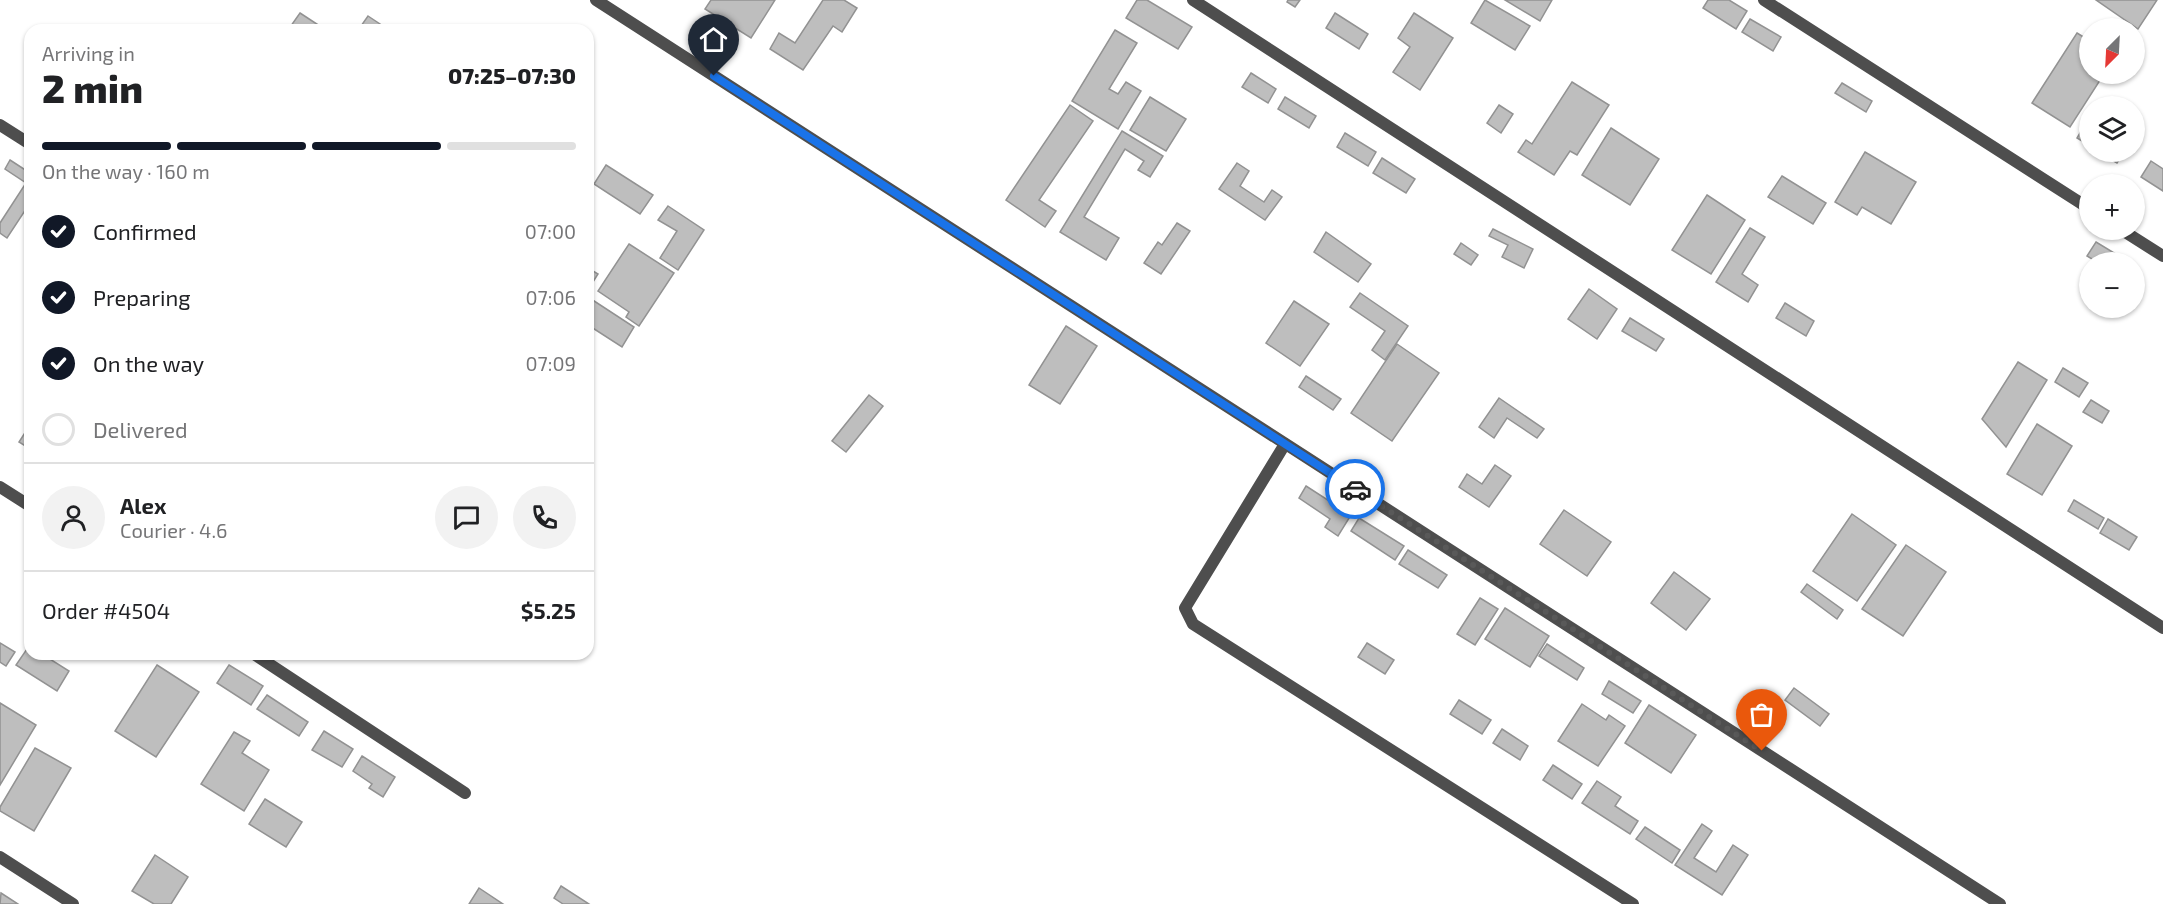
<!DOCTYPE html>
<html lang="en">
<head>
<meta charset="utf-8">
<style>
  body { margin:0; font-family:"Exo 2",sans-serif; background:#f2f2f2; color:#202124; height:100vh; display:flex; flex-direction:column; font-size:22px; white-space:nowrap }
  * { box-sizing:border-box; margin:0 }
  p { font-size:20px; color:#757577 }
  .icon { flex:none; width:33px; height:33px; fill:none; stroke:currentColor; stroke-width:2; stroke-linecap:round; stroke-linejoin:round }
  .map { position:relative; flex:1; overflow:hidden }
  .panel { position:absolute; left:24px; top:24px; width:570px; height:636px; display:flex; flex-direction:column; background:#fff; border-radius:18px; box-shadow:0 2px 4px #0004 }
  .panel>* { flex:none }
  .needle { width:39px; rotate:204deg }
  .controls { position:absolute; left:2079px; top:18px; display:grid; gap:12px }
  .controls a { display:grid; place-items:center; width:66px; height:66px; border-radius:50%; background:#fff; box-shadow:0 2px 4px #0004; font-size:30px }
  .pin { position:absolute; display:grid; place-items:center; width:51px; height:51px; color:#fff; margin:-62px -26px; border-radius:50% 50% 50% 0; rotate:-45deg; box-shadow:0 0 6px #0007 }
  .pin .icon { rotate:45deg }
  .courier { position:absolute; display:grid; place-items:center; width:60px; height:60px; margin:-30px; border:4px solid #1a73e8; border-radius:50%; background:#fff; color:#222; box-shadow:0 2px 8px #0007 }
  .headline em { font-style:normal; font-weight:800 }
  .headline div { display:flex; flex-direction:column-reverse }
  .headline { display:flex; align-items:center; justify-content:space-between; height:102px; padding:0 18px }
  h1 { font-size:39px; font-weight:800; line-height:45px }
  .bar { display:grid; grid-template-columns:repeat(4,1fr); gap:9px 6px; align-content:center; height:72px; padding:0 18px }
  .bar i { height:8px; border-radius:4px; background:#e0e0e0 }
  .bar .active { background:#111827 }
  .bar p { grid-column:span 4 }
  .line { display:flex; align-items:center; gap:15px; padding:0 18px; border-top:2px solid #e0e0e0 }
  .line div { flex:1 }
  .round { display:grid; place-items:center; flex:none; width:63px; height:63px; border-radius:32px; background:#f2f2f2 }
  ol { padding:0 18px; list-style:none }
  li { display:flex; align-items:center; gap:18px; height:66px }
  li p { margin-inline-start:auto }
  li .icon { padding:6px; border-radius:50%; background:#111827; color:#fff; stroke-width:4 }
  li:last-child { color:#757577 }
  li i { width:33px; height:33px; border:3px solid #e0e0e0; border-radius:50% }
  .map>svg:first-child { display:block }
</style>
</head>
<body>
<div class="map">
<svg width="2163" height="904" viewBox="0 0 2163 904">
  <rect width="100%" height="100%" fill="#fff"/>
  <!-- building -->
  <g fill="#bebebe" stroke="#929292" stroke-width="1.5">
    <path d="M711,0h64l-24,38 -46,-29z"/>
    <path d="M823,0h21l13,8 -15,24 -9,-6 -30,44 -33,-21 9,-16 16,10z"/>
    <path d="M1137,0h10l45,27 -14,22 -52,-31z"/>
    <path d="M1288,0h12l-5,7 -8,-5z"/>
    <path d="M1485,0l45,26 -15,24 -44,-27z"/>
    <path d="M1505,0h47l-12,21z"/>
    <path d="M1708,0h21l18,11 -11,18 -33,-21z"/>
    <path d="M2096,0h61l-19,29z"/>
    <path d="M300,13l26,17h-38z"/>
    <path d="M1335,13l33,21 -9,15 -33,-21z"/>
    <path d="M1414,13l39,25 -33,52 -27,-18 17,-25 -12,-9z"/>
    <path d="M368,16l21,14h-22l-6,-4z"/>
    <path d="M1750,19l31,18 -8,14 -31,-19z"/>
    <path d="M1115,30l22,13 -28,46 9,5 8,-12 15,9 -23,38 -46,-28z"/>
    <path d="M2077,33l13,8v33h14l-34,53 -38,-24z"/>
    <path d="M1251,73l25,16 -8,14 -26,-16z"/>
    <path d="M1572,82l37,23 -32,50 -7,-4 -16,24 -36,-23 8,-12 6,4z"/>
    <path d="M1842,83l30,18 -6,11 -31,-19z"/>
    <path d="M1150,97l36,22 -20,32 -36,-21z"/>
    <path d="M1285,97l31,19 -7,12 -31,-19z"/>
    <path d="M1070,105l23,16 -54,79 17,11 -11,16 -39,-27z"/>
    <path d="M1499,105l14,9 -12,19 -14,-10z"/>
    <path d="M2087,121l3,2v23l-13,-8z"/>
    <path d="M1611,128l48,31 -29,46 -48,-30z"/>
    <path d="M1122,131l41,25 -13,21 -12,-7 6,-9 -19,-12 -41,68 35,21 -13,22 -46,-28z"/>
    <path d="M1345,133l31,19 -8,14 -31,-19z"/>
    <path d="M1865,152l51,30 -25,42 -29,-17 -5,8 -22,-13z"/>
    <path d="M2098,152h26l-7,11z"/>
    <path d="M1382,158l33,21 -9,14 -33,-20z"/>
    <path d="M10,160l20,13v30l-23,35 -7,-5v-10l26,-40 -21,-14z"/>
    <path d="M2151,161l12,8v22l-22,-14z"/>
    <path d="M1237,163l12,8 -9,15 24,16 8,-12 10,7 -17,23 -46,-31z"/>
    <path d="M606,165l47,30 -13,19 -46,-30z"/>
    <path d="M1782,176l44,27 -13,21 -45,-27z"/>
    <path d="M1707,195l38,25 -34,54 -39,-24z"/>
    <path d="M668,206l36,24 -26,40 -18,-12 17,-27 -19,-11z"/>
    <path d="M1177,223l13,8 -29,43 -17,-11 14,-21 4,3z"/>
    <path d="M1750,228l15,9 -23,37 16,11 -10,17 -32,-20z"/>
    <path d="M1493,229l40,20 -9,19 -22,-11 6,-12 -19,-9z"/>
    <path d="M1326,232l45,32 -13,18 -44,-30z"/>
    <path d="M2096,242l33,20h-32l-10,-6z"/>
    <path d="M1461,243l17,12 -7,10 -17,-11z"/>
    <path d="M629,244l45,29 -35,53 -13,-9 3,-5 -31,-21z"/>
    <path d="M588,268l10,6 -10,16z"/>
    <path d="M1589,289l28,20 -20,30 -29,-20z"/>
    <path d="M1360,293l48,33 -23,34 -13,-10 13,-19 -35,-24z"/>
    <path d="M588,297l46,30 -12,20 -34,-22z"/>
    <path d="M1294,301l35,23 -29,42 -34,-23z"/>
    <path d="M1785,303l29,18 -8,15 -30,-18z"/>
    <path d="M1630,318l34,21 -8,12 -34,-20z"/>
    <path d="M1066,326l31,20 -37,58 -31,-19z"/>
    <path d="M1397,344l42,29 -47,68 -41,-28z"/>
    <path d="M2018,362l29,18 -41,67 -24,-28z"/>
    <path d="M2063,368l25,15 -9,14 -24,-15z"/>
    <path d="M1306,376l35,23 -8,11 -34,-23z"/>
    <path d="M869,395l14,11 -37,46 -14,-11z"/>
    <path d="M1499,398l45,31 -7,9 -30,-20 -13,20 -15,-11z"/>
    <path d="M2091,400l18,11 -7,12 -19,-11z"/>
    <path d="M2037,424l35,22 -30,49 -35,-21z"/>
    <path d="M28,428l2,1v20l-11,-7z"/>
    <path d="M1495,465l16,11 -22,31 -30,-20 8,-13 15,10z"/>
    <path d="M1306,486l45,29 -13,21 -13,-9 5,-8 -31,-21z"/>
    <path d="M2074,500l30,18 -6,11 -30,-18z"/>
    <path d="M1564,510l47,32 -24,34 -47,-32z"/>
    <path d="M1852,514l44,31 -39,56 -44,-30z"/>
    <path d="M1359,518l45,28 -9,14 -44,-29z"/>
    <path d="M2108,519l29,18 -8,13 -29,-17z"/>
    <path d="M1906,545l40,27 -43,64 -41,-27z"/>
    <path d="M1408,550l39,25 -9,13 -39,-24z"/>
    <path d="M1674,572l36,27 -24,31 -35,-27z"/>
    <path d="M1807,584l36,26 -6,9 -36,-27z"/>
    <path d="M1480,598l18,11 -23,36 -18,-11z"/>
    <path d="M1505,608l44,28 -19,31 -45,-28z"/>
    <path d="M0,643l15,9 -9,14 -6,-4z"/>
    <path d="M1367,643l27,17 -9,14 -27,-17z"/>
    <path d="M1547,644l37,24 -7,12 -38,-24z"/>
    <path d="M29,646l1,8h12l27,17 -12,20 -41,-26z"/>
    <path d="M157,665l42,27 -43,65 -41,-26z"/>
    <path d="M229,665l34,21 -12,19 -34,-22z"/>
    <path d="M1609,681l32,20 -8,12 -31,-19z"/>
    <path d="M1794,688l35,26 -9,12 -35,-26z"/>
    <path d="M267,695l41,27 -9,14 -42,-27z"/>
    <path d="M1459,700l32,20 -9,14 -32,-20z"/>
    <path d="M0,703l36,22 -36,60z"/>
    <path d="M1582,704l24,16 3,-5 16,11 -27,40 -40,-25z"/>
    <path d="M1649,705l47,30 -25,38 -46,-30z"/>
    <path d="M1502,729l26,17 -8,14 -27,-17z"/>
    <path d="M324,731l29,18 -11,18 -30,-17z"/>
    <path d="M234,732l16,9 -8,12 27,17 -25,41 -43,-27z"/>
    <path d="M35,748l36,20 -37,63 -34,-20v-4z"/>
    <path d="M362,756l33,21 -12,20 -14,-9 3,-4 -19,-13z"/>
    <path d="M1553,765l29,19 -10,15 -29,-19z"/>
    <path d="M1597,781l24,16 -6,9 23,15 -8,13 -48,-31z"/>
    <path d="M265,799l37,23 -16,25 -37,-23z"/>
    <path d="M1702,824l10,7 -18,27 22,14 17,-27 15,10 -26,40 -47,-30z"/>
    <path d="M1645,827l35,23 -8,13 -36,-24z"/>
    <path d="M155,855l33,22 -17,27h-17l-22,-13z"/>
    <path d="M561,886l28,18h-26l-9,-6z"/>
    <path d="M479,888l24,16h-34z"/>
    <path d="M1,893l17,11h-18z"/>
  </g>
  <g fill="none" stroke-linecap="round" stroke-linejoin="round">
    <!-- street -->
    <g stroke="#4e4e4e" stroke-width="12">
      <path d="M596,0l1404,904"/>
      <path d="M1193,0l970,628"/>
      <path d="M1764,0l326,209"/>
      <path d="M0,125l30,19"/>
      <path d="M2122,230l41,26"/>
      <path d="M1285,444l-100,164 8,16 440,280"/>
      <path d="M0,487l30,19"/>
      <path d="M254,654l211,139"/>
      <path d="M0,857l73,47"/>
    </g>
  </g>
  <g fill="none" stroke-linecap="round" stroke-linejoin="round">
    <!-- done -->
    <path stroke="#595959" stroke-width="6" stroke-dasharray="0 10.8" d="M1355,489l407,262"/>
    <!-- route -->
    <path stroke="#1a73e8" stroke-width="8" d="M714,76l641,413"/>
  </g>
</svg>
<div class="controls">
<a><svg class="needle" viewBox="-14 -14 28 28"><path d="M0-13l5 13h-10z" fill="#e53935"/><path d="M0 13l5-13h-10z" fill="#757577"/></svg></a>
<a><svg class="icon" aria-label="layers" viewBox="0 0 24 24"><path d="M12 4l9 5-9 5-9-5zM3 14l9 5 9-5"/></svg></a>
<a>+</a>
<a>−</a>
</div>
<div class="pin" style="left:1762px;top:751px;background:#ea580c"><svg class="icon" aria-label="bag" viewBox="0 0 24 24"><path d="M5 8h14l-1 12H6zM9 8a3 3 0 0 1 6 0"/></svg></div>
<div class="pin" style="left:714px;top:76px;background:#1f2937"><svg class="icon" aria-label="home" viewBox="0 0 24 24"><path d="M3 11l9-7 9 7M6 9v11h12V9"/></svg></div>
<div class="courier" style="left:1355px;top:489px"><svg class="icon" aria-label="car" viewBox="0 0 24 24"><path d="M5 17H2v-5l4-1 3-4h7l3 4 3 1v5h-3M9 17h6M6 11h13"/><circle cx="7" cy="17" r="2"/><circle cx="17" cy="17" r="2"/></svg></div>
<section class="panel">
<div class="headline"><div><h1>2 min</h1><p>Arriving in</p></div><em>07:25–07:30</em></div>
<div class="bar"><i class="active"></i><i class="active"></i><i class="active"></i><i></i><p>On the way · 160 m</p></div>
<ol>
<li><svg class="icon" aria-label="check" viewBox="0 0 24 24"><path d="M5 12l5 5 9-10"/></svg>Confirmed<p>07:00</p></li>
<li><svg class="icon" aria-label="check" viewBox="0 0 24 24"><path d="M5 12l5 5 9-10"/></svg>Preparing<p>07:06</p></li>
<li><svg class="icon" aria-label="check" viewBox="0 0 24 24"><path d="M5 12l5 5 9-10"/></svg>On the way<p>07:09</p></li>
<li><i></i>Delivered</li>
</ol>
<div class="line" style="height:108px"><a class="round"><svg class="icon" aria-label="person" viewBox="0 0 24 24"><circle cx="12" cy="8" r="4"/><path d="M4 21q1-7 8-7t8 7"/></svg></a><div><b>Alex</b><p>Courier · 4.6</p></div><a class="round"><svg class="icon" aria-label="chat" viewBox="0 0 24 24"><path d="M4 5h16v11H9l-5 4z"/></svg></a><a class="round"><svg class="icon" aria-label="phone" viewBox="0 0 24 24"><path d="M5 4h4l2 5-3 2q2 4 5 5l2-3 5 2v4C11 20 4 13 5 4z"/></svg></a></div>
<div class="line" style="height:78px"><div>Order #4504</div><b>$5.25</b></div>
</section>
</div>
</body>
</html>
